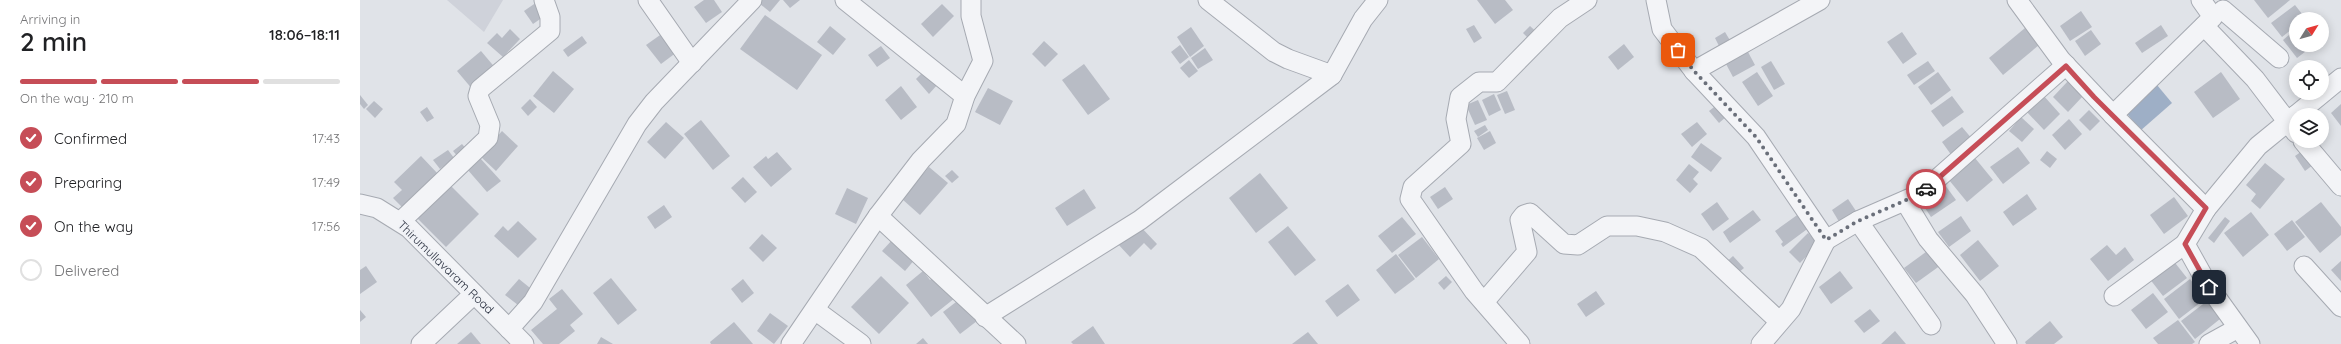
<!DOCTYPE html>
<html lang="en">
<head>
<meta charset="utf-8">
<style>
  body { margin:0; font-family:Quicksand,sans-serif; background:#f6f6f6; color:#202124; height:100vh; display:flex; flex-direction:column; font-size:15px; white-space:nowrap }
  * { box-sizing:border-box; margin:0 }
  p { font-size:13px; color:#757577 }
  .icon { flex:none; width:22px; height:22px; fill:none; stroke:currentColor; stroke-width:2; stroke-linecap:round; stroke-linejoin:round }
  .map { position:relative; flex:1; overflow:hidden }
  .sheet { display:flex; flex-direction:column; background:#fff; width:360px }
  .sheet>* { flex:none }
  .needle { width:26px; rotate:53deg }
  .controls { position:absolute; left:1929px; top:12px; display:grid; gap:8px }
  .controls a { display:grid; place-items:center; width:40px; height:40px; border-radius:50%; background:#fff; box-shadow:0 2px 10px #0003; font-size:20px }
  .pin { position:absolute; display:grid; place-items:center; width:34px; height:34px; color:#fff; margin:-17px; border-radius:8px; box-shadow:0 2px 6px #0006 }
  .courier { position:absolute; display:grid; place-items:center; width:40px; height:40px; margin:-20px; border:3px solid #c64d57; border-radius:50%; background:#fff; color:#222; box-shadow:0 1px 5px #0007 }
  .head em { font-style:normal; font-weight:600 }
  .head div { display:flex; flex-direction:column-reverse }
  .head { display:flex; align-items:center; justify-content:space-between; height:68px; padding:0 20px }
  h1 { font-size:26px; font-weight:600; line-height:30px }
  .bar { display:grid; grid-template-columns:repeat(4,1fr); gap:6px 4px; align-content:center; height:48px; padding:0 20px }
  .bar i { height:5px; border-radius:3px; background:#e0e0e0 }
  .bar .current { background:#c64d57 }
  .bar p { grid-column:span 4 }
  ol { padding:0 20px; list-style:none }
  li { display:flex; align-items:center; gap:12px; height:44px }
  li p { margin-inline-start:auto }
  li .icon { padding:4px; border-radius:50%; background:#c64d57; color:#fff; stroke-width:4 }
  li:last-child { color:#757577 }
  li i { width:22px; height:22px; border:2px solid #e0e0e0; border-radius:50% }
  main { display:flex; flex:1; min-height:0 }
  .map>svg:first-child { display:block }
</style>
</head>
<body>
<main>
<section class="sheet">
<div class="head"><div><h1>2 min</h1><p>Arriving in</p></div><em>18:06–18:11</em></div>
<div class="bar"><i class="current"></i><i class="current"></i><i class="current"></i><i></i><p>On the way · 210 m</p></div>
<ol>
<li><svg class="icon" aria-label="check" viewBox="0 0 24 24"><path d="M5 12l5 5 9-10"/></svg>Confirmed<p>17:43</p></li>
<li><svg class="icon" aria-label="check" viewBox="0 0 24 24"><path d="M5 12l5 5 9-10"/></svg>Preparing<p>17:49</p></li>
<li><svg class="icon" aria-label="check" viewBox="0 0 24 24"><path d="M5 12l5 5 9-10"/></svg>On the way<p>17:56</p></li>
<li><i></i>Delivered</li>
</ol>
</section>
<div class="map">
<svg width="1981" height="344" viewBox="0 0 1981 344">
  <rect width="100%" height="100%" fill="#e0e3e8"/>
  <!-- built -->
  <path fill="#cfd2da" d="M87,0h56l-19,32z"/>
  <!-- water -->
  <path fill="#9eafc6" d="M1797,85l15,18 -32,28 -14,-19z"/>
  <!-- building -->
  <g fill="#b8bcc5">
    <path d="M344,0h10l8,12 -16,11 -12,-16z"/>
    <path d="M395,0h25l-10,12z"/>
    <path d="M423,0h17l-10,8z"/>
    <path d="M1117,0h28l8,10 -18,14z"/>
    <path d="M1894,0h36l-22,18z"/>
    <path d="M177,2l9,13 -13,9 -9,-13z"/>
    <path d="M582,4l12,12 -21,21 -12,-13z"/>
    <path d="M1935,5l11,14h-10v7l-14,11 -11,-14z"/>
    <path d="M1721,11l11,16 -22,14 -10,-15z"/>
    <path d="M405,15l57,40 -25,35 -57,-41z"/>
    <path d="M1114,25l8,13 -8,5 -8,-14z"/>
    <path d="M1801,25l7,11 -26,17 -7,-10z"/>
    <path d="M470,26l16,13 -13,16 -16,-13z"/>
    <path d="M1170,26l12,11 -7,8 -12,-12z"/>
    <path d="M831,27l13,19 -14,11 -13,-20z"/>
    <path d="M1665,28l14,17 -36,30 -14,-17z"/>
    <path d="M150,29l10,10 -17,18 -16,-14 10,-10 5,5z"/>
    <path d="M1936,29v16h18l-17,13 -14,-18z"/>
    <path d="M1731,30l10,14 -16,12 -10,-15z"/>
    <path d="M1365,32l6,10 -11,6 -5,-10z"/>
    <path d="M1542,32l15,22 -14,10 -16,-22z"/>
    <path d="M303,33l14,19 -16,12 -15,-19z"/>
    <path d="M222,36l5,7 -19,14 -5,-7z"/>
    <path d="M684,41l14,13 -13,13 -13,-13z"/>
    <path d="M1264,44l10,13 -16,13 -10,-13z"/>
    <path d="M820,45l9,12 -9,7 -9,-12z"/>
    <path d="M521,46l9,12 -13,9 -9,-12z"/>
    <path d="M845,48l8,12 -15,9 -7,-11z"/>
    <path d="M121,51l16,19 -24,20 -16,-19z"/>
    <path d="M1388,52l7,13 -22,12 -7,-13z"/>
    <path d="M829,60l9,11 -9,7 -9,-10z"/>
    <path d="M1411,61l14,23 -11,6 -13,-23z"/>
    <path d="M1568,61l7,10 -21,14 -7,-10z"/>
    <path d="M724,64l26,35 -22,16 -26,-35z"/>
    <path d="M1962,68l10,12 -10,8z"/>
    <path d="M565,70l13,14 -9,10 -13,-15z"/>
    <path d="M193,71l21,18 -20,24 -21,-17z"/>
    <path d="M1397,72l16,24 -15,10 -16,-24z"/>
    <path d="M1578,72l13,18 -20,15 -13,-18z"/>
    <path d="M1861,72l19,27 -27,19 -19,-26z"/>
    <path d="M1708,81l15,15 -15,16 -15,-15z"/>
    <path d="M541,86l16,21 -16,13 -16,-20z"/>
    <path d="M628,88l25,13 -13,24 -25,-13z"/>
    <path d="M1147,91l8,19 -10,4 -8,-19z"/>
    <path d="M1134,94l7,16 -12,6 -7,-16z"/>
    <path d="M0,95l8,10 -4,4 -4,-5z"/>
    <path d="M1683,95l17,19 -16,16 -18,-19z"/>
    <path d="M1592,96l12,16 -21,15 -12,-16z"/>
    <path d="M170,99l7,8 -9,9 -7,-8z"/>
    <path d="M1118,100l9,20 -12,5 -9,-20z"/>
    <path d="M14,101l9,8 -8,9 -9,-9z"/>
    <path d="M1358,104l9,12 -8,7 -10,-12z"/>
    <path d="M1981,104v22l-10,-13z"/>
    <path d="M67,107l7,11 -7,4 -7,-10z"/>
    <path d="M1729,110l11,11 -10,10 -11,-11z"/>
    <path d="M1661,117l13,12 -12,13 -13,-11z"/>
    <path d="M1709,119l13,15 -17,16 -13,-15z"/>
    <path d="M341,120l29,36 -17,14 -29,-36z"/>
    <path d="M306,122l18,16 -19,21 -18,-17z"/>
    <path d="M1337,122l10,12 -15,13 -11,-13z"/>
    <path d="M1125,125l3,5 -10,7 -4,-6z"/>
    <path d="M1602,127l11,13 -21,16 -10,-14z"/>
    <path d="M142,131l16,15 -22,25 -16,-15z"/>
    <path d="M1130,131l6,12 -12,7 -7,-12z"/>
    <path d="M1955,142l10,14 -20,15 -10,-15z"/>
    <path d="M1341,143l21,15 -11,14 -20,-15z"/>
    <path d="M102,144l6,7 -9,7 -6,-7z"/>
    <path d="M1658,147l12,16 -27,21 -13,-17z"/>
    <path d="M88,150l6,8 -14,11 -7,-9z"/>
    <path d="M1687,151l10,8 -7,9 -10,-8z"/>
    <path d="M417,152l15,17 -21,18 -18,-20 13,-11 2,3z"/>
    <path d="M61,156l17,18 -35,34 -10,-10 9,-8 -8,-8z"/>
    <path d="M120,158l21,23 -14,11 -20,-23z"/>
    <path d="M1615,158l18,22 -26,22 -18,-22z"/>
    <path d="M1905,163l20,16 -25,30 -9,-8 5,-7 -10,-9z"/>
    <path d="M1329,164l10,8 -6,7 5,5 -8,9 -14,-13z"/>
    <path d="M569,167l19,16 -28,32 -18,-16z"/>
    <path d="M592,170l7,7 -7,6 -7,-7z"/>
    <path d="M900,173l28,35 -32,25 -27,-35z"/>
    <path d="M383,177l14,15 -12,11 -14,-15z"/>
    <path d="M90,185l29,29 -33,33 -29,-29z"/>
    <path d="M1585,185l11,15 -25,17 -10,-15z"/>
    <path d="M1085,187l8,12 -15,10 -8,-12z"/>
    <path d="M487,188l21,10 -12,26 -21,-10z"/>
    <path d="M724,189l12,19 -29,18 -12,-18z"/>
    <path d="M1667,194l10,15 -24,17 -10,-14z"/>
    <path d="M1814,197l14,19 -24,18 -14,-19z"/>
    <path d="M1488,199l10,15 -17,11 -9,-15z"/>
    <path d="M1357,202l12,17 -16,12 -12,-17z"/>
    <path d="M1961,202l20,25v8l-21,18 -25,-31z"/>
    <path d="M304,205l8,12 -17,12 -8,-12z"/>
    <path d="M1393,210l8,10 -31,23 -7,-11z"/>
    <path d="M1891,212l18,23 -26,22 -19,-24z"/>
    <path d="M1440,213l10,14 -27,20 -2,-3 2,-2 -8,-11z"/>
    <path d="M1601,216l10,15 -22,16 -11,-15z"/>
    <path d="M1042,217l14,17 -24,19 -14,-17z"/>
    <path d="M1865,217l5,4 -16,22 -6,-5z"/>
    <path d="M1932,220l13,17 -18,14 -13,-17z"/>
    <path d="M158,221l19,18 -19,19 -24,-22 9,-10 5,5z"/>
    <path d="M778,224l19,20 -6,6 -7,-7 -14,14 -13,-14z"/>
    <path d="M928,226l28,34 -21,16 -27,-34z"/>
    <path d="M1448,233l11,10 -19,20 -11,-11z"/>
    <path d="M402,234l15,14 -14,14 -14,-14z"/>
    <path d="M1062,237l17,22 -23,19 -18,-23z"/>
    <path d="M533,239l23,19 -11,13 -23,-20z"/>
    <path d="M1618,240l21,26 -19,15 -20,-26z"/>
    <path d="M1747,245l9,10 9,-8 9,13 -26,21 -18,-22z"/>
    <path d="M1570,249l11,16 -25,18 -12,-15z"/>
    <path d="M1036,254l19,25 -20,15 -19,-24z"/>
    <path d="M1373,256l11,12 -12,10 -10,-12z"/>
    <path d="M1812,259l15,19 -24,18 -14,-18z"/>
    <path d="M1981,261v20l-10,-11z"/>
    <path d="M6,266l11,16 -17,12v-24z"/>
    <path d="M563,271l7,9 7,-6 18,24 -24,19 -25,-32z"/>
    <path d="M1480,271l13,17 -22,16 -12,-17z"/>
    <path d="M521,276l28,27 -30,31 -28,-27z"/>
    <path d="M1086,276l6,6 -8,8 -6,-7z"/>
    <path d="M251,278l26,32 -19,15 -25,-32z"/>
    <path d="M159,279l21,17 -13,16 -22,-17z"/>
    <path d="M383,279l11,14 -12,10 -11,-14z"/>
    <path d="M1830,279l15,20 -26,20 -15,-20z"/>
    <path d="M988,284l12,16 -23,17 -12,-16z"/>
    <path d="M202,289l21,25 -13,11 5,6 -16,13h-16l-12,-14 26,-21 -8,-10z"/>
    <path d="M1236,291l9,13 -19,13 -9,-13z"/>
    <path d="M1793,293l15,19 -22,17 -15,-19z"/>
    <path d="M600,299l17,22 -17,13 -17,-22z"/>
    <path d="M1847,301l13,18 -25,20 -14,-18z"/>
    <path d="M1510,309l10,12 -16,12 -10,-12z"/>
    <path d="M0,310l6,7 -6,5z"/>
    <path d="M410,313l18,13 -14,18 -17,-13z"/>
    <path d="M1818,320l17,22 -3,2h-34l-5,-6z"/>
    <path d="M1690,321l13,16 -9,7h-28l-1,-2z"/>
    <path d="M374,322l19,22h-42l-1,-2z"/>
    <path d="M733,326l12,18h-32l-2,-2z"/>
    <path d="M1535,331l11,13h-25z"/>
    <path d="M111,332l10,12h-24z"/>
    <path d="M948,332l10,12h-26z"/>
    <path d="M241,337l12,7h-16z"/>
    <path d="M563,338l5,6h-12z"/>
  </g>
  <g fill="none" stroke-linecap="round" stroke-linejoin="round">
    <defs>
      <g id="minor">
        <path d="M288,0l44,63"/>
        <path d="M485,0l120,96"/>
        <path d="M848,0l66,52 14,7 44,16 31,-56 15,-19"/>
        <path d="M1296,0l6,29 32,42 62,66 70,103 -35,69 -30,35"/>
        <path d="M1657,0l44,60 52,55"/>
        <path d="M1841,0l12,17 -100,98 93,94 -21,35 24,43 41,57"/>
        <path d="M1863,10l56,48"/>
        <path d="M1844,26l51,53 41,54"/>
        <path d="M1334,71l126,-71"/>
        <path d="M1936,115l45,-37"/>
        <path d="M1943,141l38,45"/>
        <path d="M1545,201l23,38 47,56 32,49"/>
        <path d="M0,204l17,4 32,20 115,116"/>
        <path d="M1846,209l52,-63 38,-31"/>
        <path d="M518,216l138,128"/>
        <path d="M41,221l87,-83 2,-13 -12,-29 2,-7 70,-58v-14l-6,-17"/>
        <path d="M1498,221l73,104"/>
        <path d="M1466,240l32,-19 62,-27 146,-129"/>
        <path d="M1944,266l37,41"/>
        <path d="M1754,296l71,-52"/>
        <path d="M1124,302l43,-50 -7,-32 4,-5 6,-2 34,31 14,1 29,-19h30l28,6 36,16 78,73"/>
        <path d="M455,310l46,34"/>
        <path d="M625,317l155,-97 192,-145"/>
        <path d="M149,329l24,-27 104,-178 17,-22 98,-102"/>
        <path d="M61,344l53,-50"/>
        <path d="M431,344l87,-128 43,-56 35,-36 9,-28 18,-35 -12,-45v-16"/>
        <path d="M1160,344l-46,-53 -64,-92 3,-12 48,-43 -5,-25 4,-22 19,-15h18l63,-64 27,-18"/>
        <path d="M1849,344l29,-16"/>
      </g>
    </defs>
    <!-- minor casing -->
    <use href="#minor" stroke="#a6aab2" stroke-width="21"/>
    <!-- minor -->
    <use href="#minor" stroke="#f3f4f7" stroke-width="19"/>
  </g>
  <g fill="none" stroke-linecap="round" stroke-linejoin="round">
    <!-- done -->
    <path stroke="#6a6f7a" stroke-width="4" stroke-dasharray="0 7.2" d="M1318,50l16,21 62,66 70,103 32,-19 62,-27 6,-5"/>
    <!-- route -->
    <path stroke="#c64d57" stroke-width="5" d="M1566,189l140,-123 28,31 112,111 -21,36 24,43"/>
  </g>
  <g text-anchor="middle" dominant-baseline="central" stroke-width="3.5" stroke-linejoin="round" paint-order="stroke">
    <!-- street labels -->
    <g font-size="12" fill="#2a303f" stroke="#f0f2f6">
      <text transform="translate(86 267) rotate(44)">Thirumullavaram Road</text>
    </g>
  </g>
</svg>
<div class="controls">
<a><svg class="needle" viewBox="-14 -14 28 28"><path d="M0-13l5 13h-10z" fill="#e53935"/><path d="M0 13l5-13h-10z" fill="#757577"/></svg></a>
<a><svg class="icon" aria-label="locate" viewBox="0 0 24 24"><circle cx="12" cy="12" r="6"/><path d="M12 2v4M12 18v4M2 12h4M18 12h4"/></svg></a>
<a><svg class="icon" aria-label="layers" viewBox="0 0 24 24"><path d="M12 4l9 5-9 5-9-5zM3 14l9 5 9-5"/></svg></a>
</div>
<div class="pin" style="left:1318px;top:50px;background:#ea580c"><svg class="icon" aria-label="bag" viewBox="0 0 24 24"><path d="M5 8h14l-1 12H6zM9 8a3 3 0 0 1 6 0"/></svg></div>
<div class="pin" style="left:1849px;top:287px;background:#1f2937"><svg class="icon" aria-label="home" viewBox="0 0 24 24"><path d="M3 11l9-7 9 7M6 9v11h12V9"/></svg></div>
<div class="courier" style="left:1566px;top:189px"><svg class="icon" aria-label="car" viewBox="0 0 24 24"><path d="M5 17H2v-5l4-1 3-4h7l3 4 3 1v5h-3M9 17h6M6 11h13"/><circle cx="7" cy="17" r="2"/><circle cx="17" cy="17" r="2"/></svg></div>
</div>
</main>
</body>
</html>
